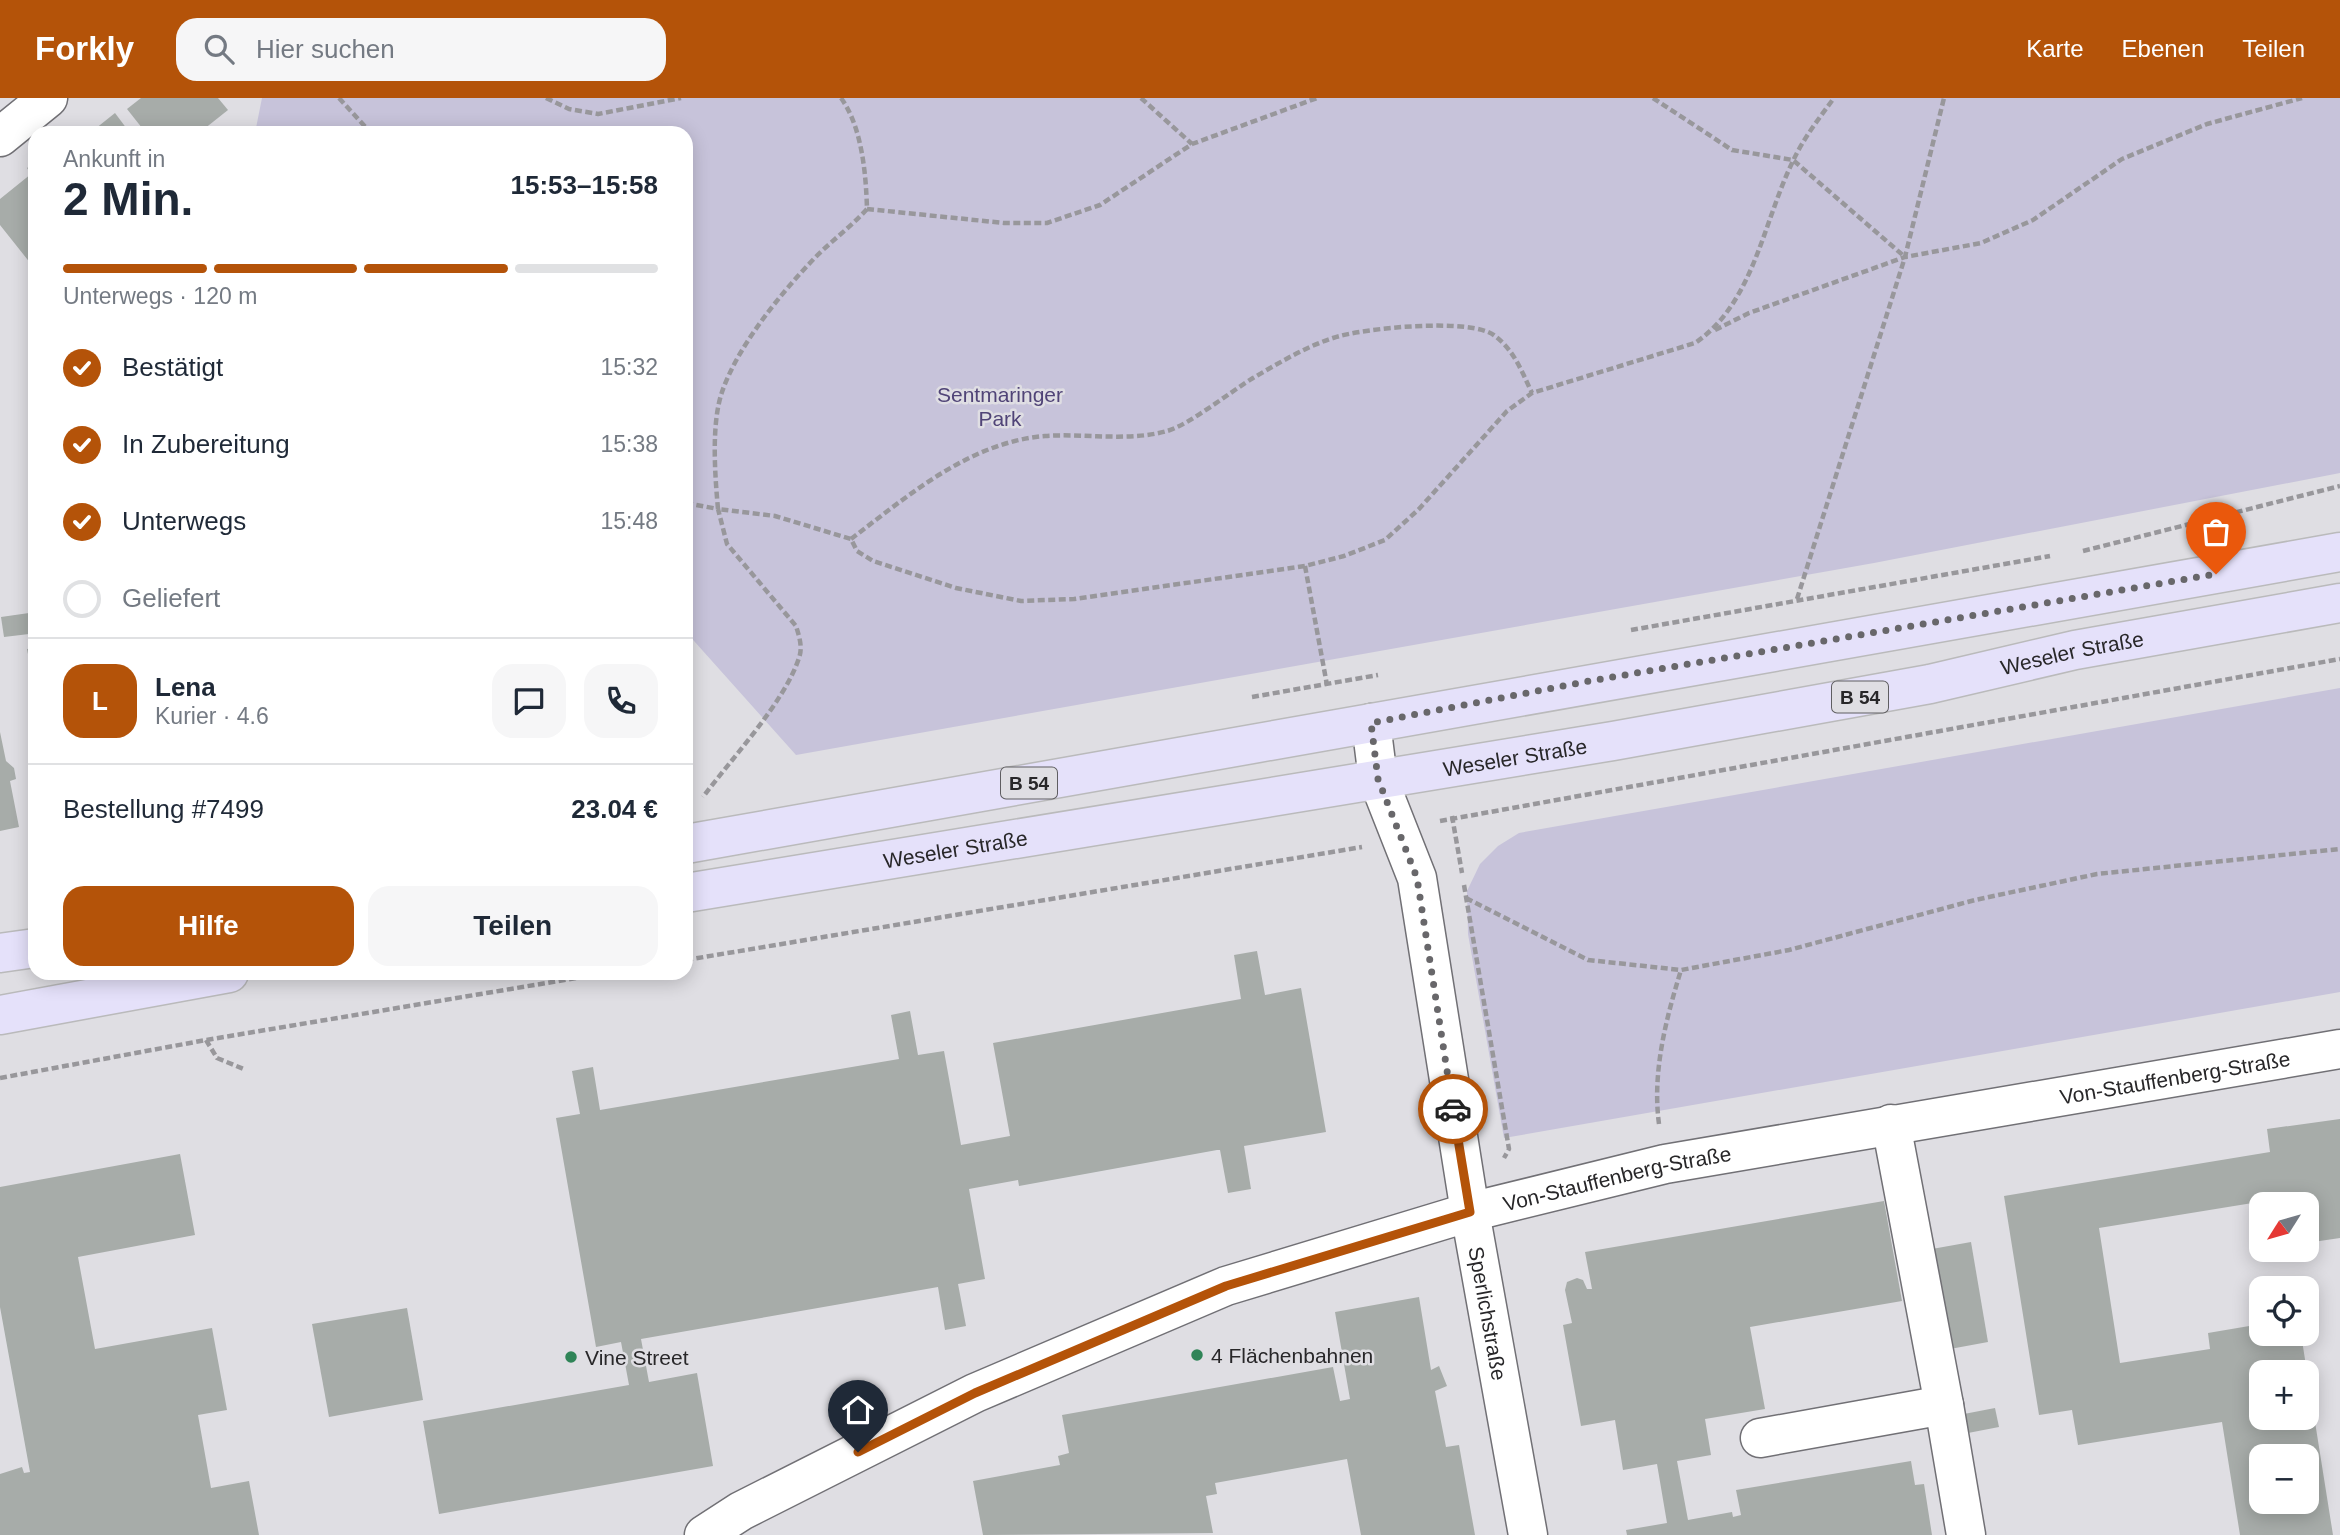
<!DOCTYPE html>
<html lang="de">
<head>
<meta charset="utf-8">
<style>
  body { margin:0; font-family:Helvetica,sans-serif; background:#f6f6f7; color:#1f2937; height:100vh; display:flex; flex-direction:column; font-size:26px; white-space:nowrap }
  * { box-sizing:border-box; margin:0 }
  p { font-size:23px; color:#747a83 }
  .icon { flex:none; width:38px; height:38px; fill:none; stroke:currentColor; stroke-width:2; stroke-linecap:round; stroke-linejoin:round }
  .map { position:relative; flex:1; overflow:hidden }
  .drawer { position:absolute; left:28px; top:28px; width:665px; height:854px; display:flex; flex-direction:column; background:#fff; border-radius:21px; box-shadow:0 4px 18px #0003 }
  .drawer>* { flex:none }
  .needle { width:46px; rotate:233deg }
  .buttons { position:absolute; left:2249px; top:1094px; display:grid; gap:14px }
  .buttons a { display:grid; place-items:center; width:70px; height:70px; border-radius:14px; background:#fff; box-shadow:0 4px 18px #0003; font-size:35px }
  .pin { position:absolute; display:grid; place-items:center; width:60px; height:60px; color:#fff; margin:-72px -30px; border-radius:50% 50% 50% 0; rotate:-45deg; box-shadow:0 0 7px #0007 }
  .pin .icon { rotate:45deg }
  .courier { position:absolute; display:grid; place-items:center; width:70px; height:70px; margin:-35px; border:5px solid #b45309; border-radius:50%; background:#fff; color:#222; box-shadow:0 2px 9px #0007 }
  .overview em { font-style:normal; font-weight:800 }
  .overview div { display:flex; flex-direction:column-reverse }
  .overview { display:flex; align-items:center; justify-content:space-between; height:119px; padding:0 35px }
  h1 { font-size:46px; font-weight:800; line-height:52px }
  .bar { display:grid; grid-template-columns:repeat(4,1fr); gap:10px 7px; align-content:center; height:84px; padding:0 35px }
  .bar i { height:9px; border-radius:5px; background:#e0e1e3 }
  .bar .active { background:#b45309 }
  .bar p { grid-column:span 4 }
  .line { display:flex; align-items:center; gap:18px; padding:0 35px; border-top:2px solid #e0e1e3 }
  .line div { flex:1 }
  .round { display:grid; place-items:center; flex:none; width:74px; height:74px; border-radius:21px; background:#f6f6f7 }
  ol { padding:0 35px; list-style:none }
  li { display:flex; align-items:center; gap:21px; height:77px }
  li p { margin-inline-start:auto }
  li .icon { padding:7px; border-radius:50%; background:#b45309; color:#fff; stroke-width:4 }
  li:last-child { color:#747a83 }
  li i { width:38px; height:38px; border:4px solid #e0e1e3; border-radius:50% }
  .action { display:flex; gap:14px; margin-top:auto; padding:14px 35px }
  .action a { flex:1; height:80px; border-radius:21px; background:#b45309; color:#fff; font-size:28px; font-weight:800; line-height:80px; text-align:center }
  .action a+a { background:#f6f6f7; color:#1f2937 }
  header { display:flex; align-items:center; gap:42px; box-sizing:border-box; height:98px; padding:0 35px; background:#b45309; color:#fff }
  header strong { font-size:33px }
  nav { display:flex; gap:38px; margin-inline-start:auto; font-size:24px }
  .search { width:490px; height:63px; background:#f6f6f7; display:flex; align-items:center; gap:18px; box-sizing:border-box; padding:0 24px; border-radius:21px; color:#747a83; font-size:26px }
  .map>svg:first-child { display:block }
</style>
</head>
<body>
<header>
<strong>Forkly</strong>
<div class="search"><svg class="icon" aria-label="search" viewBox="0 0 24 24"><circle cx="10" cy="10" r="6"/><path d="M15 15l6 6"/></svg>Hier suchen</div>
<nav><a>Karte</a><a>Ebenen</a><a>Teilen</a></nav>
</header>
<div class="map">
<svg width="2340" height="1437" viewBox="0 0 2340 1437">
  <rect width="100%" height="100%" fill="#dfdee3"/>
  <!-- green -->
  <g fill="#c7c3da">
    <path d="M262,0h2078v375l-466,90 -1078,192 -110,-123v-499h-431z"/>
    <path d="M2340,590v304l-836,146 -36,-204 -1,-43 13,-27 18,-18 21,-13z"/>
  </g>
  <!-- building -->
  <g fill="#a7aca9" fill-rule="evenodd">
    <path d="M141,0h77l10,12 -29,23h-53l-19,-24z"/>
    <path d="M115,15l15,20h-40z"/>
    <path d="M35,64v107l-35,-44v-26l31,-25 -4,-6z"/>
    <path d="M29,515v21l-25,3 -3,-20z"/>
    <path d="M35,550v37h-1l-7,-36z"/>
    <path d="M0,634l6,29 8,7 2,11 -6,2 9,46 -19,4z"/>
    <path d="M1257,853l8,44 36,-7 25,144 -82,14 7,43 -23,4 -8,-43h-3l-198,36 -1,-6 -49,9 16,90 -27,5 8,42 -21,4 -7,-43 -297,52 8,43 48,-9 16,93 -274,48 -16,-93 206,-36 -8,-43 -25,5 -40,-229 24,-4 -8,-43 21,-4 7,43 299,-51 -8,-44 19,-4 8,44 26,-4 17,94 49,-9 -17,-93 248,-44 -7,-44z"/>
    <path d="M2340,1021v119l-34,5v-39h-28l-1,-5 -178,29 21,135 90,-14 -2,-16 53,-9v10h40l6,38h-46v46h45l2,-40 25,157h-93l-18,-113 -144,23 -6,-35 -33,5 -35,-219 266,-44 -3,-23zM2261,1358h45v46h-45z"/>
    <path d="M180,1056l15,81 -117,22 17,92 117,-21 15,82 -29,5 13,73 38,-7 10,54h-259v-61l22,-7 2,6 6,-1 -30,-165v-120z"/>
    <path d="M1884,1103l18,100 -152,26 15,82 -60,10 6,36 -34,6 11,59 44,-8 1,5 8,-2 -5,-25 175,-29 4,24 9,-1 8,51h-305l-1,-5 41,-7 -10,-59 -34,6 -8,-50 -34,6 -18,-101 9,-2 -7,-33 2,-8 10,-4 6,2 4,9h5l-7,-37z"/>
    <path d="M1971,1144l17,100 -38,7 -18,-100z"/>
    <path d="M1419,1199l12,73 8,-4 8,20 -12,5 11,56 13,-2 16,90h-114l-14,-76 -132,24 2,11 -11,2 7,37 -230,2 -10,-54 87,-16 -2,-9 11,-3 -7,-38 271,-48 7,34 10,-2 -15,-87z"/>
    <path d="M407,1210l16,92 -94,17 -17,-93z"/>
    <path d="M1995,1310l4,19 -31,6 -4,-19z"/>
  </g>
  <g fill="none" stroke-linecap="round" stroke-linejoin="round">
    <defs>
      <g id="minor">
        <path d="M0,39l48,-39"/>
        <path id="s1" d="M1371,625l7,56 39,99 53,334 58,323"/>
        <path d="M1891,1026l53,281"/>
        <path d="M1760,1340l184,-33 22,130"/>
        <path id="s2" d="M704,1437l37,-24 234,-118 251,-107 244,-74 195,-48 675,-115"/>
      </g>
      <g id="major">
        <path d="M686,746c551,-98 1102,-197 1654,-292"/>
        <path id="s3" d="M686,795l927,-152 317,-57 145,-34 265,-47"/>
        <path d="M0,855l35,-5"/>
        <path d="M0,917l229,-42"/>
      </g>
    </defs>
    <!-- minor casing -->
    <use href="#minor" stroke="#717075" stroke-width="41"/>
    <!-- major casing -->
    <use href="#major" stroke="#bababb" stroke-width="41"/>
    <!-- path -->
    <g stroke="#98979b" stroke-width="4.5" stroke-dasharray="7 3.5" stroke-linecap="butt">
      <path d="M339,0l32,35"/>
      <path d="M546,0l23,11 29,5 83,-16"/>
      <path d="M841,0c21,29 25,76 26,111 -18,20 -40,35 -58,55 -32,34 -72,84 -87,128 -11,32 -7,84 -4,117l57,7 76,23 6,12 16,10 83,27 65,13 53,-2 231,-33 39,-10 41,-16 34,-31 88,-98 25,-18 163,-50c59,-40 68,-121 98,-182 10,-22 27,-44 41,-63"/>
      <path d="M1141,0l51,46"/>
      <path d="M1653,0l79,52 61,10 112,97"/>
      <path d="M867,111l137,14h43l53,-18 92,-61 125,-46"/>
      <path d="M1715,232l34,-17 156,-56 76,-14 52,-23 89,-61 85,-35 95,-26"/>
      <path d="M686,405l32,6 9,35 69,82c3,10 7,21 3,32 -15,45 -67,100 -96,139"/>
      <path d="M851,441c58,-44 119,-97 194,-103 40,-3 83,6 122,-5 22,-6 63,-39 86,-53 26,-15 52,-31 80,-40 29,-10 140,-21 162,-2 19,14 27,36 37,57"/>
      <path d="M2083,453l257,-65"/>
      <path d="M1305,468l22,119"/>
      <path d="M1797,501l108,-342 39,-159"/>
      <path d="M1631,532l419,-74"/>
      <path d="M1252,599l126,-22"/>
      <path d="M1452,718l10,57"/>
      <path d="M1440,723l900,-162"/>
      <path d="M1464,787l45,264 -5,9"/>
      <path d="M1466,800l122,62 93,10 108,-20 186,-50 122,-26 243,-25"/>
      <path d="M686,862l676,-113"/>
      <path d="M206,942l11,18 29,12"/>
      <path d="M0,980l206,-38 400,-67"/>
      <path d="M1659,1026c-7,-52 7,-105 22,-154"/>
    </g>
    <!-- minor -->
    <use href="#minor" stroke="#fff" stroke-width="38"/>
    <!-- major -->
    <use href="#major" stroke="#e5e1fa" stroke-width="38"/>
  </g>
  <g fill="none" stroke-linecap="round" stroke-linejoin="round">
    <!-- done -->
    <path stroke="#68676a" stroke-width="7" stroke-dasharray="0 12.6" d="M1453,1011l-36,-231 -39,-99 -7,-56 213,-41 632,-108"/>
    <!-- route -->
    <path stroke="#b45309" stroke-width="9" d="M858,1354l117,-59 251,-107 244,-74 -17,-103"/>
  </g>
  <!-- markers -->
  <g fill="#2f8457" stroke="#dfdee3" stroke-width="2.5">
    <circle cx="1197" cy="1257" r="7"/>
    <circle cx="571" cy="1259" r="7"/>
  </g>
  <g text-anchor="middle" dominant-baseline="central" stroke-width="5" stroke-linejoin="round" paint-order="stroke">
    <!-- shield labels -->
    <g fill="#dfdee3" stroke="#5f5e61" stroke-width="2">
      <rect x="1832" y="583.5" width="56" height="31" rx="5"/>
      <rect x="1001" y="669.5" width="56" height="31" rx="5"/>
    </g>
    <g font-size="19" font-weight="bold" fill="#282729">
      <text x="1860" y="599">B 54</text>
      <text x="1029" y="685">B 54</text>
    </g>
    <!-- park labels -->
    <g font-size="21" fill="#504477" stroke="#dfdee3">
      <text x="1000" y="296">Sentmaringer<tspan x="1000" dy="24">Park</tspan></text>
    </g>
    <!-- street labels -->
    <g font-size="21" fill="#282729" stroke="#dfdee3">
      <text stroke="none"><textPath href="#s3" startOffset="1407">Weseler Straße</textPath></text>
      <text stroke="none"><textPath href="#s3" startOffset="840">Weseler Straße</textPath></text>
      <text stroke="none"><textPath href="#s3" startOffset="273">Weseler Straße</textPath></text>
      <text stroke="none"><textPath href="#s2" startOffset="1552">Von-Stauffenberg-Straße</textPath></text>
      <text stroke="none"><textPath href="#s2" startOffset="985">Von-Stauffenberg-Straße</textPath></text>
      <text stroke="none"><textPath href="#s1" startOffset="604">Sperlichstraße</textPath></text>
    </g>
    <!-- poi labels -->
    <g font-size="21" fill="#282729" stroke="#dfdee3" text-anchor="start">
      <text x="1211" y="1257">4 Flächenbahnen</text>
      <text x="585" y="1259">Vine Street</text>
    </g>
  </g>
</svg>
<div class="buttons">
<a><svg class="needle" viewBox="-14 -14 28 28"><path d="M0-13l5 13h-10z" fill="#e53935"/><path d="M0 13l5-13h-10z" fill="#747a83"/></svg></a>
<a><svg class="icon" aria-label="locate" viewBox="0 0 24 24"><circle cx="12" cy="12" r="6"/><path d="M12 2v4M12 18v4M2 12h4M18 12h4"/></svg></a>
<a>+</a>
<a>−</a>
</div>
<div class="pin" style="left:2216px;top:476px;background:#ea580c"><svg class="icon" aria-label="bag" viewBox="0 0 24 24"><path d="M5 8h14l-1 12H6zM9 8a3 3 0 0 1 6 0"/></svg></div>
<div class="pin" style="left:858px;top:1354px;background:#1f2937"><svg class="icon" aria-label="home" viewBox="0 0 24 24"><path d="M3 11l9-7 9 7M6 9v11h12V9"/></svg></div>
<div class="courier" style="left:1453px;top:1011px"><svg class="icon" aria-label="car" viewBox="0 0 24 24"><path d="M5 17H2v-5l4-1 3-4h7l3 4 3 1v5h-3M9 17h6M6 11h13"/><circle cx="7" cy="17" r="2"/><circle cx="17" cy="17" r="2"/></svg></div>
<section class="drawer">
<div class="overview"><div><h1>2 Min.</h1><p>Ankunft in</p></div><em>15:53–15:58</em></div>
<div class="bar"><i class="active"></i><i class="active"></i><i class="active"></i><i></i><p>Unterwegs · 120 m</p></div>
<ol>
<li><svg class="icon" aria-label="check" viewBox="0 0 24 24"><path d="M5 12l5 5 9-10"/></svg>Bestätigt<p>15:32</p></li>
<li><svg class="icon" aria-label="check" viewBox="0 0 24 24"><path d="M5 12l5 5 9-10"/></svg>In Zubereitung<p>15:38</p></li>
<li><svg class="icon" aria-label="check" viewBox="0 0 24 24"><path d="M5 12l5 5 9-10"/></svg>Unterwegs<p>15:48</p></li>
<li><i></i>Geliefert</li>
</ol>
<div class="line" style="height:126px"><b class="round" style="background:#b45309;color:#fff">L</b><div><b>Lena</b><p>Kurier · 4.6</p></div><a class="round"><svg class="icon" aria-label="chat" viewBox="0 0 24 24"><path d="M4 5h16v11H9l-5 4z"/></svg></a><a class="round"><svg class="icon" aria-label="phone" viewBox="0 0 24 24"><path d="M5 4h4l2 5-3 2q2 4 5 5l2-3 5 2v4C11 20 4 13 5 4z"/></svg></a></div>
<div class="line" style="height:91px"><div>Bestellung #7499</div><b>23.04 €</b></div>
<div class="action"><a>Hilfe</a><a>Teilen</a></div>
</section>
</div>
</body>
</html>
